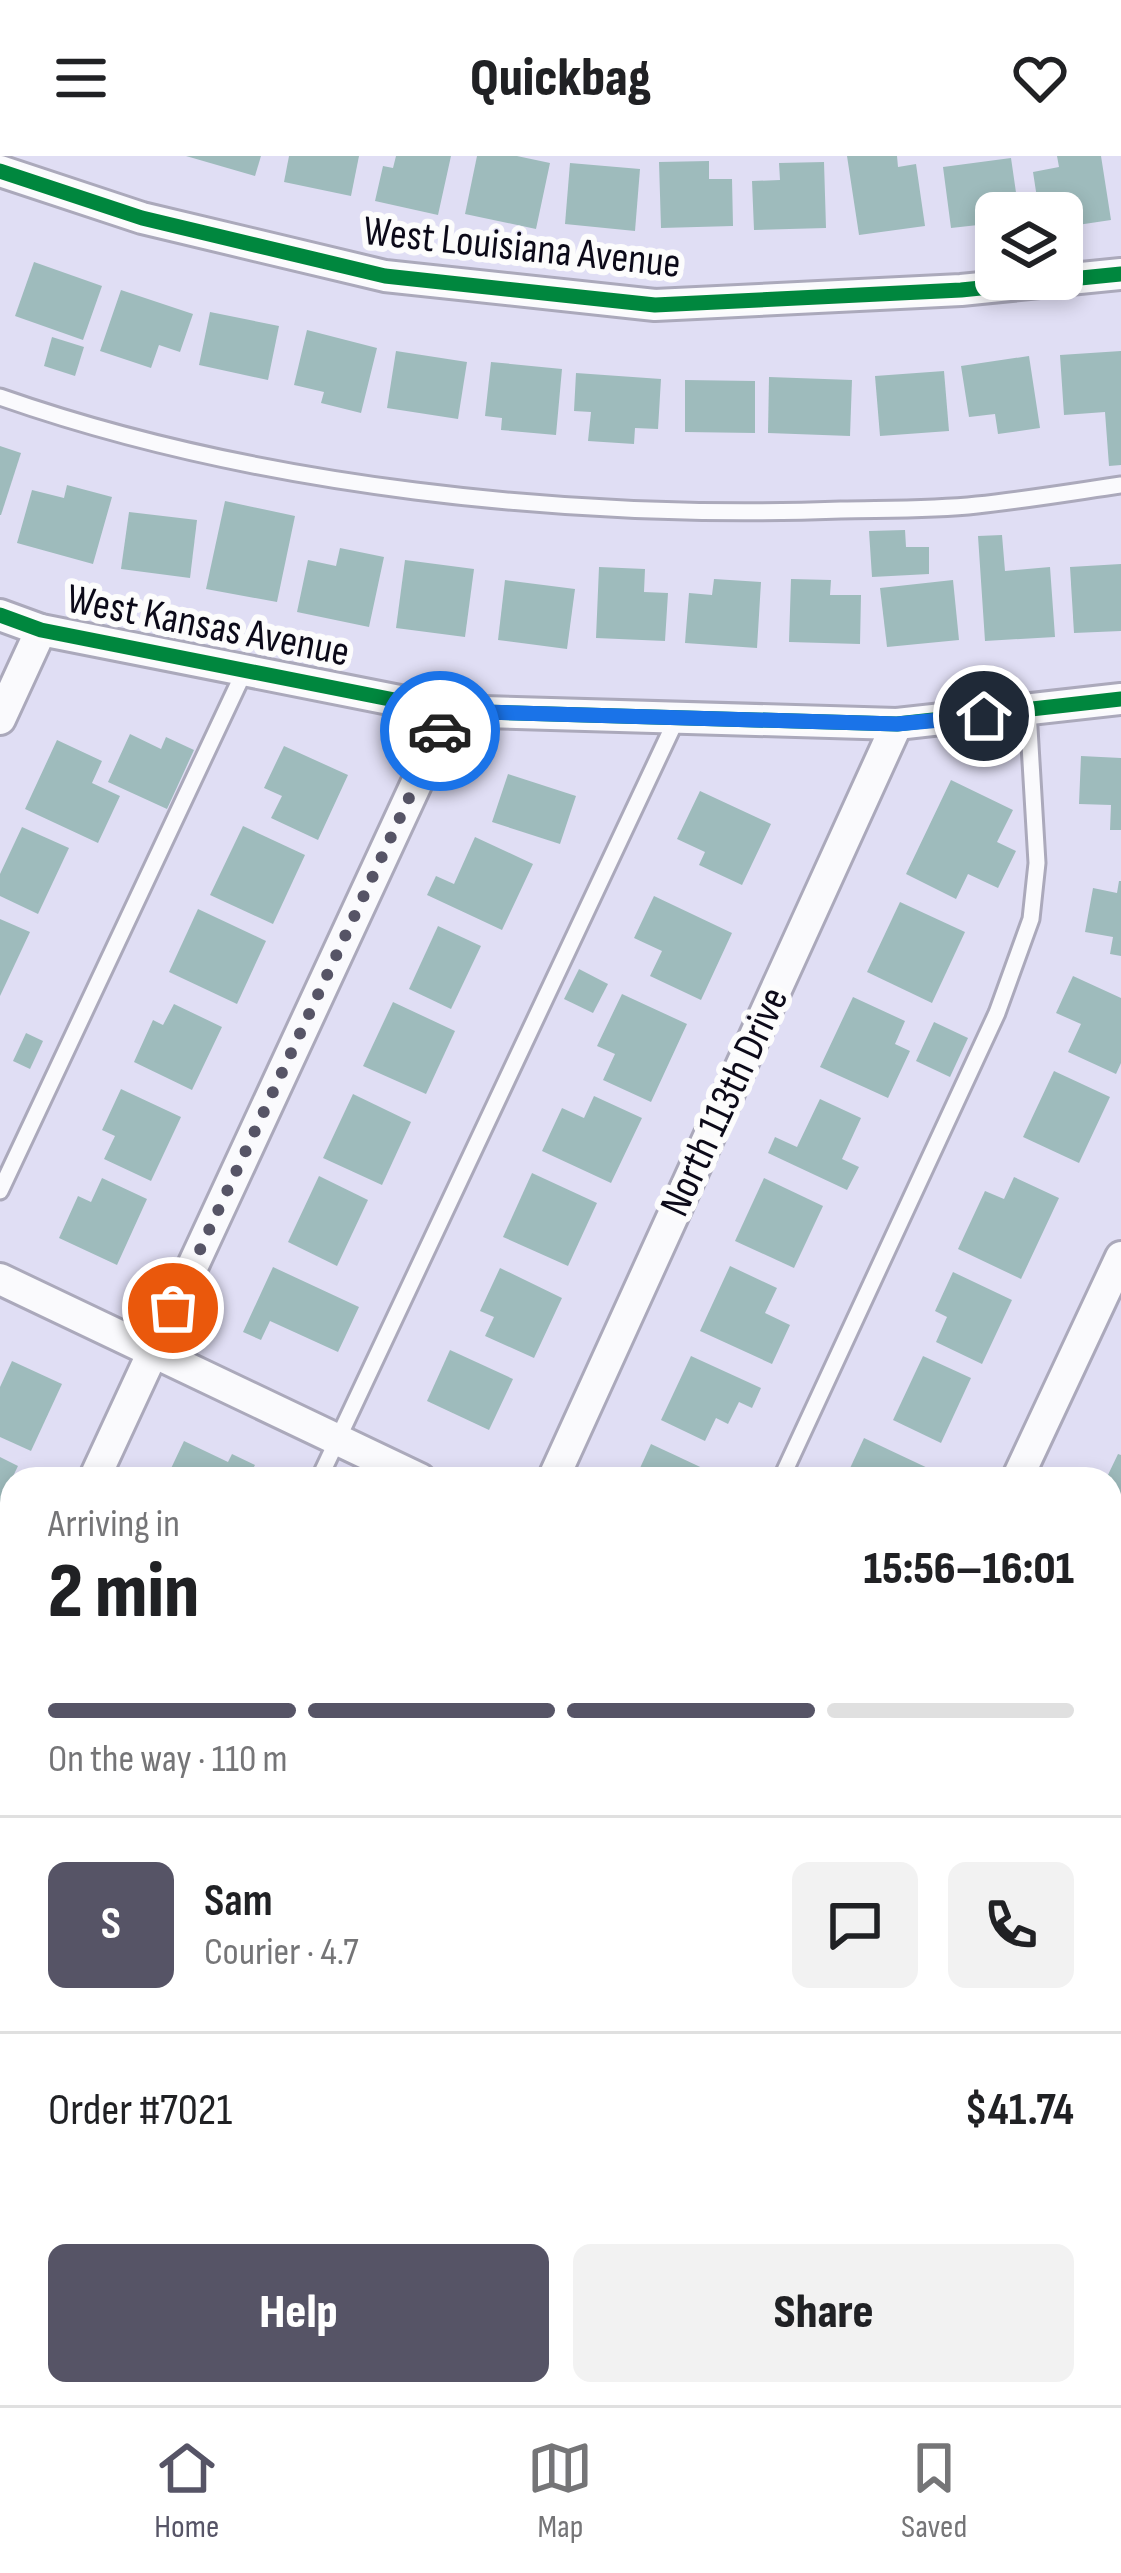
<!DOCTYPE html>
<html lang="en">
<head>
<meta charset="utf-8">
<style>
  body { margin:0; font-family:"Sofia Sans Condensed",sans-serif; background:#f2f2f2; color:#202124; height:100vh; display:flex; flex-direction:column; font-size:45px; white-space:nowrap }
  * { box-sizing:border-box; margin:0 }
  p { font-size:39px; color:#757577 }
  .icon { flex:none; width:66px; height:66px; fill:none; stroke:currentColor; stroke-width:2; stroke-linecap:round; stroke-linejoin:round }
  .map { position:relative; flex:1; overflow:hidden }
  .side { position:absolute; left:0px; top:1311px; width:1122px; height:939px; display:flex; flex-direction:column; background:#fff; border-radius:36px 36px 0 0; box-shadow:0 6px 18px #0003 }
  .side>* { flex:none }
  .fabs { position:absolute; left:975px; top:36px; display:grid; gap:24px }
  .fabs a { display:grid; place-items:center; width:108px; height:108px; border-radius:18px; background:#fff; box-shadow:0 6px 18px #0003; font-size:60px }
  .pin { position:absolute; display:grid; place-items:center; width:102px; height:102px; color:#fff; margin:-51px; border:6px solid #fff; border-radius:50%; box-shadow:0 3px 12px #0007 }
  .courier { position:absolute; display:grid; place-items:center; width:120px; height:120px; margin:-60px; border:9px solid #1a73e8; border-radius:50%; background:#fff; color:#222; box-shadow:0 3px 15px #0007 }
  .summary em { font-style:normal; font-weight:800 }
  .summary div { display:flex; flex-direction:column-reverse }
  .summary { display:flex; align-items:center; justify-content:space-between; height:204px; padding:0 48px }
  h1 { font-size:78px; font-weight:800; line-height:90px }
  .bar { display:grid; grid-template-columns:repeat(4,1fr); gap:18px 12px; align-content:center; height:144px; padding:0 48px }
  .bar i { height:15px; border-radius:9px; background:#e0e0e0 }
  .bar .active { background:#565466 }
  .bar p { grid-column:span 4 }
  .line { display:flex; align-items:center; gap:30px; padding:0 48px; border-top:3px solid #e0e0e0 }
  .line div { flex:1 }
  .round { display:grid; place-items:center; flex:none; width:126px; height:126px; border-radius:18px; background:#f2f2f2 }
  .primary-button { display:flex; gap:24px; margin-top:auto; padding:24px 48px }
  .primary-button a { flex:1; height:138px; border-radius:18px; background:#565466; color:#fff; font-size:48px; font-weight:800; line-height:138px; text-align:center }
  .primary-button a+a { background:#f2f2f2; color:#202124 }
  header { display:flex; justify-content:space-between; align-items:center; height:156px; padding:0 48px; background:#fff; font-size:54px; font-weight:800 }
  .menu { display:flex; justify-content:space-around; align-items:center; height:168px; border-top:3px solid #e0e0e0; background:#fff; font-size:33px; color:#757577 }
  .menu a { display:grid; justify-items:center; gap:6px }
  .menu .active { color:#565466 }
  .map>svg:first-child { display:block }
</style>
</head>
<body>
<header><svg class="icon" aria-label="menu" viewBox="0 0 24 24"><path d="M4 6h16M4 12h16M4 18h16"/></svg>Quickbag<svg class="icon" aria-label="heart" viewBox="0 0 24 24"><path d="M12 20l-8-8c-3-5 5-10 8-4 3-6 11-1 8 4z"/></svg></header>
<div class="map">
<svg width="1121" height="2249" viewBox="0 0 1121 2249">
  <rect width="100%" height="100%" fill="#e0def4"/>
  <!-- building -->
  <g fill="#9ebbbc">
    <path d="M186,0h75l-6,20z"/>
    <path d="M289,0h70l-8,40 -67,-14z"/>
    <path d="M396,0h55l-13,59 -63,-14 8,-35 10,2z"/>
    <path d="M477,0h40l33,7 -14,66 -71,-15z"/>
    <path d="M847,0h50l1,11 18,-3 9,62 -66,9z"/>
    <path d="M1057,0h44l10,64 -47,7 -3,-19 -22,3 -6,-39 26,-5z"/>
    <path d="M1011,2l8,55h-23v10l-45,5 -8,-61z"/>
    <path d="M709,5v18h23l1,47 -72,2 -2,-66z"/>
    <path d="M824,6l2,66 -72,2 -2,-49 28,-1 -1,-17z"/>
    <path d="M570,7l70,6 -5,62 -70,-7z"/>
    <path d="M34,106l68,24 -19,54 -68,-24z"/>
    <path d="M121,134l72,24 -13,38 -21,-7 -8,23 -51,-17z"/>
    <path d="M210,156l69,14 -11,54 -69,-15z"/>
    <path d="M307,174l70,18 -16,65 -40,-10 3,-11 -30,-7z"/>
    <path d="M52,181l32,10 -9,29 -31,-10z"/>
    <path d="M396,195l71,11 -9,57 -71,-11z"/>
    <path d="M1121,195v114l-12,1 -4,-54 -41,3 -4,-60z"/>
    <path d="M1029,200l11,72 -42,6 -3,-20 -26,3 -8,-51z"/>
    <path d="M491,206l71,7 -6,66 -55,-5 1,-12 -17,-2z"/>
    <path d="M944,215l5,60 -69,5 -5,-60z"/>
    <path d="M576,217l85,6 -3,50 -23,-1 -1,16 -46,-3 3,-29 -17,-1z"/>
    <path d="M769,221l83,3 -2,56 -82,-3z"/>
    <path d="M685,224l70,1v52l-70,-1z"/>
    <path d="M0,290l21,7 -20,62h-1z"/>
    <path d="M67,329l45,12 -19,67 -76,-21 15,-53 32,8z"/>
    <path d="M225,345l70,15 -18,86 -71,-13z"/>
    <path d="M129,356l68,8 -7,58 -69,-9z"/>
    <path d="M905,374l1,17h23v27l-57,3 -3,-46z"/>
    <path d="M1002,379l3,36 45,-4 5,70 -70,4 -7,-105z"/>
    <path d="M340,392l44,9 -15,70 -72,-15 11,-52 28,6z"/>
    <path d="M405,404l69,9 -9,68 -69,-9z"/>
    <path d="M1121,408v67l-47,2 -4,-66z"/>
    <path d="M599,411l46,2 -1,23 24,1 -3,48 -69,-3z"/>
    <path d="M714,423l47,3 -4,66 -72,-5 4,-50 23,2z"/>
    <path d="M791,423l40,1 -1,15h31l-1,49 -71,-2z"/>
    <path d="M505,424l70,9 -8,60 -69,-9z"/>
    <path d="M953,424l6,60 -72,7 -7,-59z"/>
    <path d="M130,578l31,15 5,-12 28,13 -27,59 -59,-27z"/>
    <path d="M57,584l45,21 -10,22 28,13 -22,47 -73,-34z"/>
    <path d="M284,590l64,29 -30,65 -47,-22 11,-22 -18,-8z"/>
    <path d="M1081,600l40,2v72h-11l1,-25 -32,-1z"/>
    <path d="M508,618l68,22 -16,48 -68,-22z"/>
    <path d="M951,624l62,30 -16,32 19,9 -18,37 -30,-14 -12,25 -50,-25z"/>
    <path d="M700,635l71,33 -29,61 -43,-20 6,-13 -28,-13z"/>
    <path d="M243,670l62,29 -32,69 -63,-29z"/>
    <path d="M22,671l47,21 -31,66 -38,-18v-22z"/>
    <path d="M475,681l58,27 -31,66 -75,-35 9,-19 18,8z"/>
    <path d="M1119,725h2v75l-11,-2 3,-17 -28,-5 8,-44 24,5z"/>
    <path d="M654,740l78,37 -31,67 -51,-24 12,-25 -28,-13z"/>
    <path d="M900,746l65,30 -33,71 -65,-31z"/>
    <path d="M198,753l68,32 -29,63 -68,-32z"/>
    <path d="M0,763l30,13 -30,64z"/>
    <path d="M438,770l43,20 -30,63 -42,-20z"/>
    <path d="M579,813l29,15 -15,29 -29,-14z"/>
    <path d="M1073,820l48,22v65l-5,11 -48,-22 13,-28 -25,-11z"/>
    <path d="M622,838l65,30 -36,78 -48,-22 12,-26 -18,-8z"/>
    <path d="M853,841l52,24 -10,23 15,7 -22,47 -68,-31z"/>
    <path d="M393,846l62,29 -29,63 -63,-28z"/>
    <path d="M174,848l48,23 -30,63 -58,-28 19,-42 10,5z"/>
    <path d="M934,866l34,16 -18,39 -34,-16z"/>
    <path d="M26,877l17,8 -13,28 -17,-8z"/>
    <path d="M1054,915l56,26 -31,66 -56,-26z"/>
    <path d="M121,933l60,28 -30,64 -47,-22 11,-23 -13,-6z"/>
    <path d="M353,938l58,28 -29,63 -59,-27z"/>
    <path d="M594,940l48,22 -31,65 -69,-32 20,-43 22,10z"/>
    <path d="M820,943l41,19 -19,41 17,8 -12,23 -79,-37 7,-16 22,10z"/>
    <path d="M532,1017l65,30 -29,63 -65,-29z"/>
    <path d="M319,1020l49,24 -31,66 -49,-24z"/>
    <path d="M1014,1021l45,21 -38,81 -63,-30 27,-58 19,8z"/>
    <path d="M102,1022l45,21 -30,66 -58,-27 19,-42 13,6z"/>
    <path d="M764,1022l59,28 -29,62 -59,-27z"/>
    <path d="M730,1110l47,22 -12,25 25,12 -18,39 -72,-33z"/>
    <path d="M273,1111l86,40 -21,45 -68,-31 -9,19 -18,-8z"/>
    <path d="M500,1112l62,30 -28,60 -49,-22 9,-19 -14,-6z"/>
    <path d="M953,1116l59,28 -30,64 -46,-22 11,-25 -12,-6z"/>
    <path d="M450,1194l63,29 -24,51 -62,-29z"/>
    <path d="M691,1200l70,32 -9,20 -13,-6 -11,22 -12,-6 -11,23 -44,-21z"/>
    <path d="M923,1200l48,22 -30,65 -48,-23z"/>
    <path d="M12,1205l50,23 -31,67 -31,-14v-50z"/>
    <path d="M864,1282l87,41h-106z"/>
    <path d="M184,1285l44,21 4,-8 23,11 -7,14h-82z"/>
    <path d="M651,1288l75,35h-91z"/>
    <path d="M1118,1298l3,1v76l-11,-5v-47h-4z"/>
    <path d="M0,1301l18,9 -18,37z"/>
    <path d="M1110,1395l11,5v41l-11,24z"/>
    <path d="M12,1654v48l-12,-6v-17z"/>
    <path d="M0,1717l12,6v76l-12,-6z"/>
    <path d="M1121,1758v104l-11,1v-104z"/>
    <path d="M0,1819l12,6v19l-12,26z"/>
    <path d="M0,1880l12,6v26l-12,-6z"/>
    <path d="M1110,1882l11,3v118l-11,-4z"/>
    <path d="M12,2173v47l-12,-6v-15z"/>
    <path d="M0,2235l32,14h-32z"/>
    <path d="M199,2238h29l25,11h-58z"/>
    <path d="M432,2238h15l24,11h-45z"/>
    <path d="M906,2238h74l-6,11h-59l-11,-7z"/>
  </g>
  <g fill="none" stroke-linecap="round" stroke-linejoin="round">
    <defs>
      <g id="service">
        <path d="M0,241c257,90 570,123 841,113 45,-1 91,0 136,-5 48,-5 96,-13 144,-20"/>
        <path d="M0,1035l245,-521"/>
        <path d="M319,1323l358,-761"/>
        <path d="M781,1323l216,-466 34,-94 6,-56 -9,-152"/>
        <path d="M1110,1634l11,-23"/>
        <path d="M0,2000l12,-25"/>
        <path d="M344,2249l5,-11"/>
        <path d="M818,2249l5,-11"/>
      </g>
      <g id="minor">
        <path d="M0,15l142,47 243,58 270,29 306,-15 160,-16"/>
        <path d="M0,459l41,15 409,81 447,13 224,-25"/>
        <path d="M0,563l41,-89"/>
        <path d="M0,1123l420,200"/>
        <path d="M94,1323l356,-768"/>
        <path d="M553,1323l344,-755"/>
        <path d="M1017,1323l104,-222"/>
        <path d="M0,1525l12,-26"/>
        <path d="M1110,1653l11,5"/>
        <path d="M1110,2156l11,-14"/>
        <path d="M115,2249l5,-11"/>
        <path d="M583,2249l5,-11"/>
        <path d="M1056,2249l5,-11"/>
      </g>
    </defs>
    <!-- service casing -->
    <use href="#service" stroke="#aba9bb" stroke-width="21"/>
    <!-- minor casing -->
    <use href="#minor" stroke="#aba9bb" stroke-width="36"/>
    <!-- service -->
    <use href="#service" stroke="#fafafd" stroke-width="15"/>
    <!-- minor -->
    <use href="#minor" stroke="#fafafd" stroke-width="30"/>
    <defs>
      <g id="cycleway">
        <path d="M0,15l142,47 243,58 270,29 306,-15 160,-16"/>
        <path d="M0,459l41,15 409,81 447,13 224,-25"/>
      </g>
    </defs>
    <!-- cycleway casing -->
    <use href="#cycleway" stroke="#fcfcfc" stroke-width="22"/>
    <!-- cycleway -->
    <use href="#cycleway" stroke="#00873e" stroke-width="15"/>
  </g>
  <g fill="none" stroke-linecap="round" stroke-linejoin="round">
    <!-- done -->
    <path stroke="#565466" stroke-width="12" stroke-dasharray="0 21.6" d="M173,1152l267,-577"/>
    <!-- route -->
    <path stroke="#1a73e8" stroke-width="15" d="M440,575l10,-20 447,13 87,-8"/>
  </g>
  <g text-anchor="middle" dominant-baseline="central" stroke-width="12" stroke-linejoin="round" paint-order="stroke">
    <!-- street labels -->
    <g font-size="42" fill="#0c0a19" stroke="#fcfcfc">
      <text transform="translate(522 92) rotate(6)">West Louisiana Avenue</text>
      <text transform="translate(208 470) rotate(11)">West Kansas Avenue</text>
      <text transform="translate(725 946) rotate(-65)">North 113th Drive</text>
    </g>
  </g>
</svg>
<div class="fabs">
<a><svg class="icon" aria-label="layers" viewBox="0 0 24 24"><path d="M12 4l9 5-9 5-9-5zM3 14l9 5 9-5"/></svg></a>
</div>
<div class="pin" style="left:173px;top:1152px;background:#ea580c"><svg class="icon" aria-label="bag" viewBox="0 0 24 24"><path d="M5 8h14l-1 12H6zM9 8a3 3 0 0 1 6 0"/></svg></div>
<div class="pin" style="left:984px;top:560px;background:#1f2937"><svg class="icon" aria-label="home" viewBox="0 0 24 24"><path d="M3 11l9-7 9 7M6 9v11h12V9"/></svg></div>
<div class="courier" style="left:440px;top:575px"><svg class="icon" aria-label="car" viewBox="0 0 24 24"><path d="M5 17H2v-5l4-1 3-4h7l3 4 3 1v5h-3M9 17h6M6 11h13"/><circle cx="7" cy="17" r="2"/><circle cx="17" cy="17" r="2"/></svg></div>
<section class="side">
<div class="summary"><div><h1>2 min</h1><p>Arriving in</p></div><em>15:56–16:01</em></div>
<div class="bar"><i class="active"></i><i class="active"></i><i class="active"></i><i></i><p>On the way · 110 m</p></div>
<div class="line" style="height:216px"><b class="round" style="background:#565466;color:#fff">S</b><div><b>Sam</b><p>Courier · 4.7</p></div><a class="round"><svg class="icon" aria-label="chat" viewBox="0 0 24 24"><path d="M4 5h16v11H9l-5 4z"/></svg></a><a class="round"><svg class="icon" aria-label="phone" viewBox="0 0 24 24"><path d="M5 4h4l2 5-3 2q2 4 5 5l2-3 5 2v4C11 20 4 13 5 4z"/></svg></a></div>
<div class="line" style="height:156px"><div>Order #7021</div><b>$41.74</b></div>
<div class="primary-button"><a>Help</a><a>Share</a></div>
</section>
</div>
<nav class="menu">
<a class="active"><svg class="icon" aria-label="home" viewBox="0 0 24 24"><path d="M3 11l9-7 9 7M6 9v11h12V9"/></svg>Home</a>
<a><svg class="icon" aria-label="map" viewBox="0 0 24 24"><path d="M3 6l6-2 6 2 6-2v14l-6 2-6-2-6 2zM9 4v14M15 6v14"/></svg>Map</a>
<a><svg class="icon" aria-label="saved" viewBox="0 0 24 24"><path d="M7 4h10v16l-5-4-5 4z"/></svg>Saved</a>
</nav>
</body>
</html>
